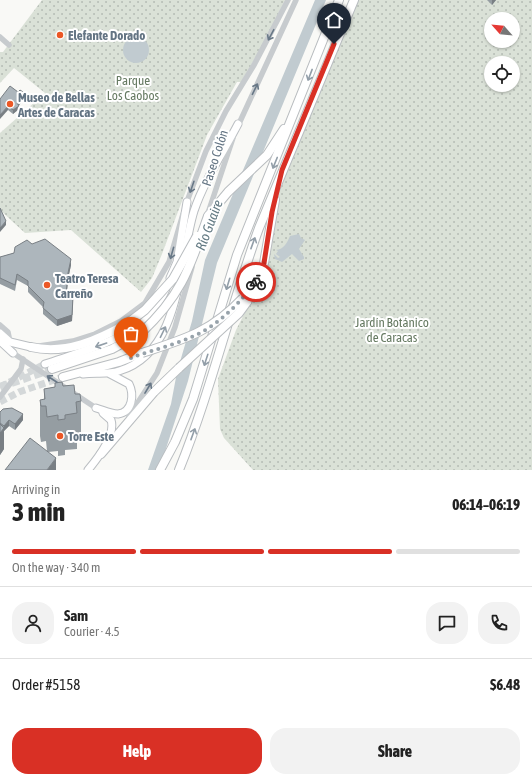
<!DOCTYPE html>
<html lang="en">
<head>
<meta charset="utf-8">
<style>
  body { margin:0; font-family:"Asap Condensed",sans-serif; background:#f2f2f2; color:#222; height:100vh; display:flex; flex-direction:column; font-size:15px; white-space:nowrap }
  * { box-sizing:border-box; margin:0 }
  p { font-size:13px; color:#767676 }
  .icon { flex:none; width:22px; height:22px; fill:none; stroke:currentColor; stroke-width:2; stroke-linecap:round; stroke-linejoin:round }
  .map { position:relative; height:470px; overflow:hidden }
  .details { display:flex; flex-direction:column; background:#fff; flex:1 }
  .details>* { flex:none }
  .needle { width:26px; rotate:297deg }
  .controls { position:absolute; left:484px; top:12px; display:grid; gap:8px }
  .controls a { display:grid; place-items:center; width:36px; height:36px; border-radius:50%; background:#fff; box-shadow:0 1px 3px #0004; font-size:20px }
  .pin { position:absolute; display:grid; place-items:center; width:34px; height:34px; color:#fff; margin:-41px -17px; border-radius:50% 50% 50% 0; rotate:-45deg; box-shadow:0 0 4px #0007 }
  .pin .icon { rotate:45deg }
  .courier { position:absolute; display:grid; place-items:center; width:40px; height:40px; margin:-20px; border:3px solid #d93025; border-radius:50%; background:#fff; color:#222; box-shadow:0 1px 5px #0007 }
  .head em { font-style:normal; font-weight:800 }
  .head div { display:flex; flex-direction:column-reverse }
  .head { display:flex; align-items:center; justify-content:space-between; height:68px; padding:0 12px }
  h1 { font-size:26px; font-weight:800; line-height:30px }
  .bar { display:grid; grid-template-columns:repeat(4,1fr); gap:6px 4px; align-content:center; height:48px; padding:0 12px }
  .bar i { height:5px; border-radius:3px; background:#e0e0e0 }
  .bar .current { background:#d93025 }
  .bar p { grid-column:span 4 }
  .line { display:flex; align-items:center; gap:10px; padding:0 12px; border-top:1px solid #e0e0e0 }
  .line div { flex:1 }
  .round { display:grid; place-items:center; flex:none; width:42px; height:42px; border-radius:16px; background:#f2f2f2 }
  .action { display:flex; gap:8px; margin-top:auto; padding:8px 12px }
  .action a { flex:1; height:46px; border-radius:16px; background:#d93025; color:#fff; font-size:16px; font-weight:800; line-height:46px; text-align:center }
  .action a+a { background:#f2f2f2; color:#222 }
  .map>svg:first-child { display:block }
</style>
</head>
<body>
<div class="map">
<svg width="532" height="470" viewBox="0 0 532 470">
  <defs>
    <pattern id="park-dots" width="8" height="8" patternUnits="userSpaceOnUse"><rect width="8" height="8" fill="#dae1d7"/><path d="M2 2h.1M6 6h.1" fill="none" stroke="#b4bbb4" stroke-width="1.8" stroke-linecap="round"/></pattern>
  </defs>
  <rect width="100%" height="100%" fill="#f9f9f6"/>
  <!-- park -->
  <g fill="url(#park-dots)" fill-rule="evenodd">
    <path d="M42,0h243l-22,45 -22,37h-4l-30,53 -45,119 -10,24 -11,14 -70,-62 -46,3 -25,-23v-77l45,-40 -31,-25 -14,15v-31h3z"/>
    <path d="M358,0h174v470h-279l-29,-32 -4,-9 -2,-50 18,-49 23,-45 19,-91zM491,19h22v22h-22zM491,63h22v22h-22z"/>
  </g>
  <!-- water -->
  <g fill="#c1cbd0">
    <path d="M315,0h11l-109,263 -29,118 -29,89h-11l23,-66 6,-32 15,-51 13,-61z"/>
    <circle cx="136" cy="50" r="13"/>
    <path d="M299,234l2,4 4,2 -6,9 5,8v2l-5,2 -7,-7 -10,8 -7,-3 -1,-5 4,4 2,-1 -4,-3 2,-3 -2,-1c8,-1 11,-7 14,-14z"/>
  </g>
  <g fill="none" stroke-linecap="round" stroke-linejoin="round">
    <!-- major-tunnel -->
    <g stroke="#d4d8d9" stroke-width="7" stroke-dasharray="7 3.5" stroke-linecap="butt">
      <path d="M0,387l45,-23"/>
      <path d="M0,402l19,-10 44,-15"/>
    </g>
    <!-- highway-tunnel -->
    <path stroke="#d4d8d9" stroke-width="8" stroke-dasharray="8 4" stroke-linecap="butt" d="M0,387l52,-18"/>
    <defs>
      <g id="major">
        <path d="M170,278l7,-16 10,-60"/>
        <path d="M0,333l10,9 21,5"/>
        <path d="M0,341l13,12"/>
        <path d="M45,364c44,-15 101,-27 121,-75"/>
        <path d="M83,374c12,-2 25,1 36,-3 63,-19 59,-108 75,-160 10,-30 29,-58 44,-87"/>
        <path d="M96,408c7,2 14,6 22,6 15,-2 16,-20 11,-30l-19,-10"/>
        <path d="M88,470c10,-12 28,-35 23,-50l-8,-7"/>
      </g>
      <g id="highway">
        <path d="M208,216l20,-24 39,-37 17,-26"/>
        <path d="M247,302l13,-26 4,-13 11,-63"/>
        <path d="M31,347c35,8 67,-7 97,-24"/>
        <path d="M52,369l60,-20 29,-16"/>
        <path d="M63,377l56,-15 23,-9"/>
        <path d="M101,454l53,-62 25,-24"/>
        <path d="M160,470l15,-28 18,-43 44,-144 102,-255"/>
        <path d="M179,470c32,-79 51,-162 80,-242l95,-228"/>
      </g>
    </defs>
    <!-- major casing -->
    <use href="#major" stroke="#babec2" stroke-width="9"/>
    <!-- highway casing -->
    <use href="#highway" stroke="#b9bdc0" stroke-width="10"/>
    <!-- minor -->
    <g stroke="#c7cbce" stroke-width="5.5">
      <path d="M0,37l9,8"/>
      <path d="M237,128l59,-128"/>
      <path d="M186,204l20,-53 20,-40 28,-46 34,-65"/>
      <path d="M208,213l25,-75"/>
      <path d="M0,325l8,7 2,10"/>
      <path d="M39,346l34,-5 22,-7 26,-13 24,-18 24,-41 14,-48"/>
      <path d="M10,351l86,57"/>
      <path d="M0,397l21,-28 2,-10"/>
      <path d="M129,416l28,-43 18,-46 17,-60"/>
    </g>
    <!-- major -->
    <use href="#major" stroke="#fff" stroke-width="7"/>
    <!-- highway -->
    <use href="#highway" stroke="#fff" stroke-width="8"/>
    <defs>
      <g id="highway-bridge">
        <path d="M128,323l17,-13 28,-31 24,-43"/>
        <path d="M141,333c41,-38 49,-66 67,-117"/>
        <path d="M142,353c43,-14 69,-21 101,-55"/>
        <path d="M179,368l60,-55 8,-11"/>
      </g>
    </defs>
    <!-- highway-bridge casing -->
    <use href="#highway-bridge" stroke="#b9bdc0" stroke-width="10" stroke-linecap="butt"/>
    <!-- highway-bridge -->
    <use href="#highway-bridge" stroke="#fff" stroke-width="8"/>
  </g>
  <!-- wall -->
  <g fill="#959da2">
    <path d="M487,0h9l-4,5z"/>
    <path d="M26,98l-7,7v4l-6,5 -5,-4 -8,-11z"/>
    <path d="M32,244l39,21 -3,14 -1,15 6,9 -1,18 -15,5 -14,-12v-7l-15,-15v-6l-11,-6 -2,11 -15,-7v-27l14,-4z"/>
    <path d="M55,383l8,3 12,8 6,7v36l-4,1v11l-12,1v5l-7,1v-5l-10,1 8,18 -9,-19 -1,-10 -5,1 -1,-6v-36h4v-11l11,-2z"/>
    <path d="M0,412l23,8 -8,10 -6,-4 -5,5v18l-4,6z"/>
  </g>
  <!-- shaded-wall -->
  <g fill="#797f84">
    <path d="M492,0h4l-4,5z"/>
    <path d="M26,94v4l-9,9v-4z"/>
    <path d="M8,106v4l-8,9v-4z"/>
    <path d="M19,106v3l-6,5v-4z"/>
    <path d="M6,221v4l-6,7v-4z"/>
    <path d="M71,259v6l-3,14 -2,20 2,-26z"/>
    <path d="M73,297l-1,24 -15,5v-6z"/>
    <path d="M23,414v6l-8,10v-6z"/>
    <path d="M9,420v6l-5,5v-5z"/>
    <path d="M4,428v21l-4,6v-22z"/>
    <path d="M56,458v12h-9z"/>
  </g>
  <!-- building -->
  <g fill="#adb6bc" stroke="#797f84">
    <path d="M10,86l8,6 2,-2 6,4 -9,9 2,3 -6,4 -5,-4 -8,9v-16z"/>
    <path d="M0,208l6,13 -6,7z"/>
    <path d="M45,239l26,20 -3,14 -2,21 7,3 -1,18 -15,5 -14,-12 1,-6 -16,-16v-5l-11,-7 -2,11 -15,-7v-21l14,-4 1,-6 12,-7 5,4z"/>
    <path d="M62,382l1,4 11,-1 1,9h5l1,7 -5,1 1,11 -12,2v4l-7,1v-5l-11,2 -1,-11h-5l-1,-6 5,-1 -1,-10 11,-2v-4z"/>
    <path d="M12,408l11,6 -8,10 -6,-4 -5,6 -4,-3v-11l3,-3z"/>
    <path d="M0,424l4,4 -4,5z"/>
    <path d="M30,438l26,20 -9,12h-42z"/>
  </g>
  <!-- one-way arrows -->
  <defs><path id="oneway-shaft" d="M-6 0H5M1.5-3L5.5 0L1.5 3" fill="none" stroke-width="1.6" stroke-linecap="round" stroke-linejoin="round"/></defs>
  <g stroke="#687887">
    <use href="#oneway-shaft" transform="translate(271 35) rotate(118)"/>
    <use href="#oneway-shaft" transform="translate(255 89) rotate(-64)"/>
    <use href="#oneway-shaft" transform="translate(192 187) rotate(109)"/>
    <use href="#oneway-shaft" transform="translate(172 253) rotate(106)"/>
    <use href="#oneway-shaft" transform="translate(52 379) rotate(-147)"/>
    <use href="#oneway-shaft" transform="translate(148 388) rotate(-59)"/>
  </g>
  <g stroke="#929ea8">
    <use href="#oneway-shaft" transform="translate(310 75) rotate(111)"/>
    <use href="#oneway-shaft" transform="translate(275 163) rotate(112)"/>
    <use href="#oneway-shaft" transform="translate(253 243) rotate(-70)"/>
    <use href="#oneway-shaft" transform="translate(228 284) rotate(107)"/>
    <use href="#oneway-shaft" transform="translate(163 332) rotate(-64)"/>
    <use href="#oneway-shaft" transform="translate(101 345) rotate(161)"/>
    <use href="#oneway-shaft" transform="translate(206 360) rotate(108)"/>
    <use href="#oneway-shaft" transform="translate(193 434) rotate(-70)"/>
  </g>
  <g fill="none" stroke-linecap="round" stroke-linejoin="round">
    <!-- done -->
    <path stroke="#98a3ab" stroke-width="4" stroke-dasharray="0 7.2" d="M131,358c26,-10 59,-16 82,-33 17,-12 30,-27 43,-43"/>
    <!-- route -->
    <path stroke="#d93025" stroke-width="5" d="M256,282l4,-6 4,-13 8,-51 10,-42 52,-126"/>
  </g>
  <!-- markers -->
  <g fill="#eb5725" stroke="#fff" stroke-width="1.5">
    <circle cx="60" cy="35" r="4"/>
    <circle cx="10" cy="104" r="4"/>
    <circle cx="47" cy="285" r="4"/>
    <circle cx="60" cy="436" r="4"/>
  </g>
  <g text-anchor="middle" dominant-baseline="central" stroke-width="4" stroke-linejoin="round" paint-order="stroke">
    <!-- poi labels -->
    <g font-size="13" font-weight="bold" fill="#637483" stroke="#fff" text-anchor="start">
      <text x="68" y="35">Elefante Dorado</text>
      <text x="18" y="97">Museo de Bellas<tspan x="18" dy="15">Artes de Caracas</tspan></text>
      <text x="55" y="278">Teatro Teresa<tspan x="55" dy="15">Carreño</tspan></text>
      <text x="68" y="436">Torre Este</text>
    </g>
    <!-- park labels -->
    <g font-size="13" fill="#667a62" stroke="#fff">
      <text x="133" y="80">Parque<tspan x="133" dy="15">Los Caobos</tspan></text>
      <text x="392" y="322">Jardín Botánico<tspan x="392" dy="15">de Caracas</tspan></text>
    </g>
    <!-- street labels -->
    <g font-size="13" fill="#637483" stroke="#fff">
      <text transform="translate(215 158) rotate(-72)">Paseo Colón</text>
    </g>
    <!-- water labels -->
    <g font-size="14" font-style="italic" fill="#637a83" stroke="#fff">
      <text transform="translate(209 225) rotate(-69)">Río Guaire</text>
    </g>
  </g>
</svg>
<div class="controls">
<a><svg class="needle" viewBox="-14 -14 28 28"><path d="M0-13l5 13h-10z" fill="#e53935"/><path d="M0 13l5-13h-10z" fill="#767676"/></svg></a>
<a><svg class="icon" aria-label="locate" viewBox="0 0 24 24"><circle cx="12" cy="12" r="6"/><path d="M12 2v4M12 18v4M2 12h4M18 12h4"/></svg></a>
</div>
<div class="pin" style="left:131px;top:358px;background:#ea580c"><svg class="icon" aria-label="bag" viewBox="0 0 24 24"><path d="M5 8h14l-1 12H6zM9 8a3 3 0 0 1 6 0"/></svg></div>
<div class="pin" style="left:334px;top:44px;background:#1f2937"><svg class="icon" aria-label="home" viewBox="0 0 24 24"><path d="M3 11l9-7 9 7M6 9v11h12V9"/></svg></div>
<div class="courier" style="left:256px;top:282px"><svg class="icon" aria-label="bike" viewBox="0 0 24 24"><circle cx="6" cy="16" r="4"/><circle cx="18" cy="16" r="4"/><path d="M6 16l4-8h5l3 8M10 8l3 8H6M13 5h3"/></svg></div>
</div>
<section class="details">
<div class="head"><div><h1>3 min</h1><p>Arriving in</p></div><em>06:14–06:19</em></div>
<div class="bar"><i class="current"></i><i class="current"></i><i class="current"></i><i></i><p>On the way · 340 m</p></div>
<div class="line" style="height:72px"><a class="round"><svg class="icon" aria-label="person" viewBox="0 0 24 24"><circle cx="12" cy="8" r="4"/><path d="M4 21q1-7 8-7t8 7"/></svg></a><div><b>Sam</b><p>Courier · 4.5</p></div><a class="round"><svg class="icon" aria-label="chat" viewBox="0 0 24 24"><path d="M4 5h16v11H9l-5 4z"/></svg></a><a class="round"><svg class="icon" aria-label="phone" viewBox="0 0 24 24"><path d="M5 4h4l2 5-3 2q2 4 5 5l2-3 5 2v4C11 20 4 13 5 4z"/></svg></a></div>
<div class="line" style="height:52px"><div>Order #5158</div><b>$6.48</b></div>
<div class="action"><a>Help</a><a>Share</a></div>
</section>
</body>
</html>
